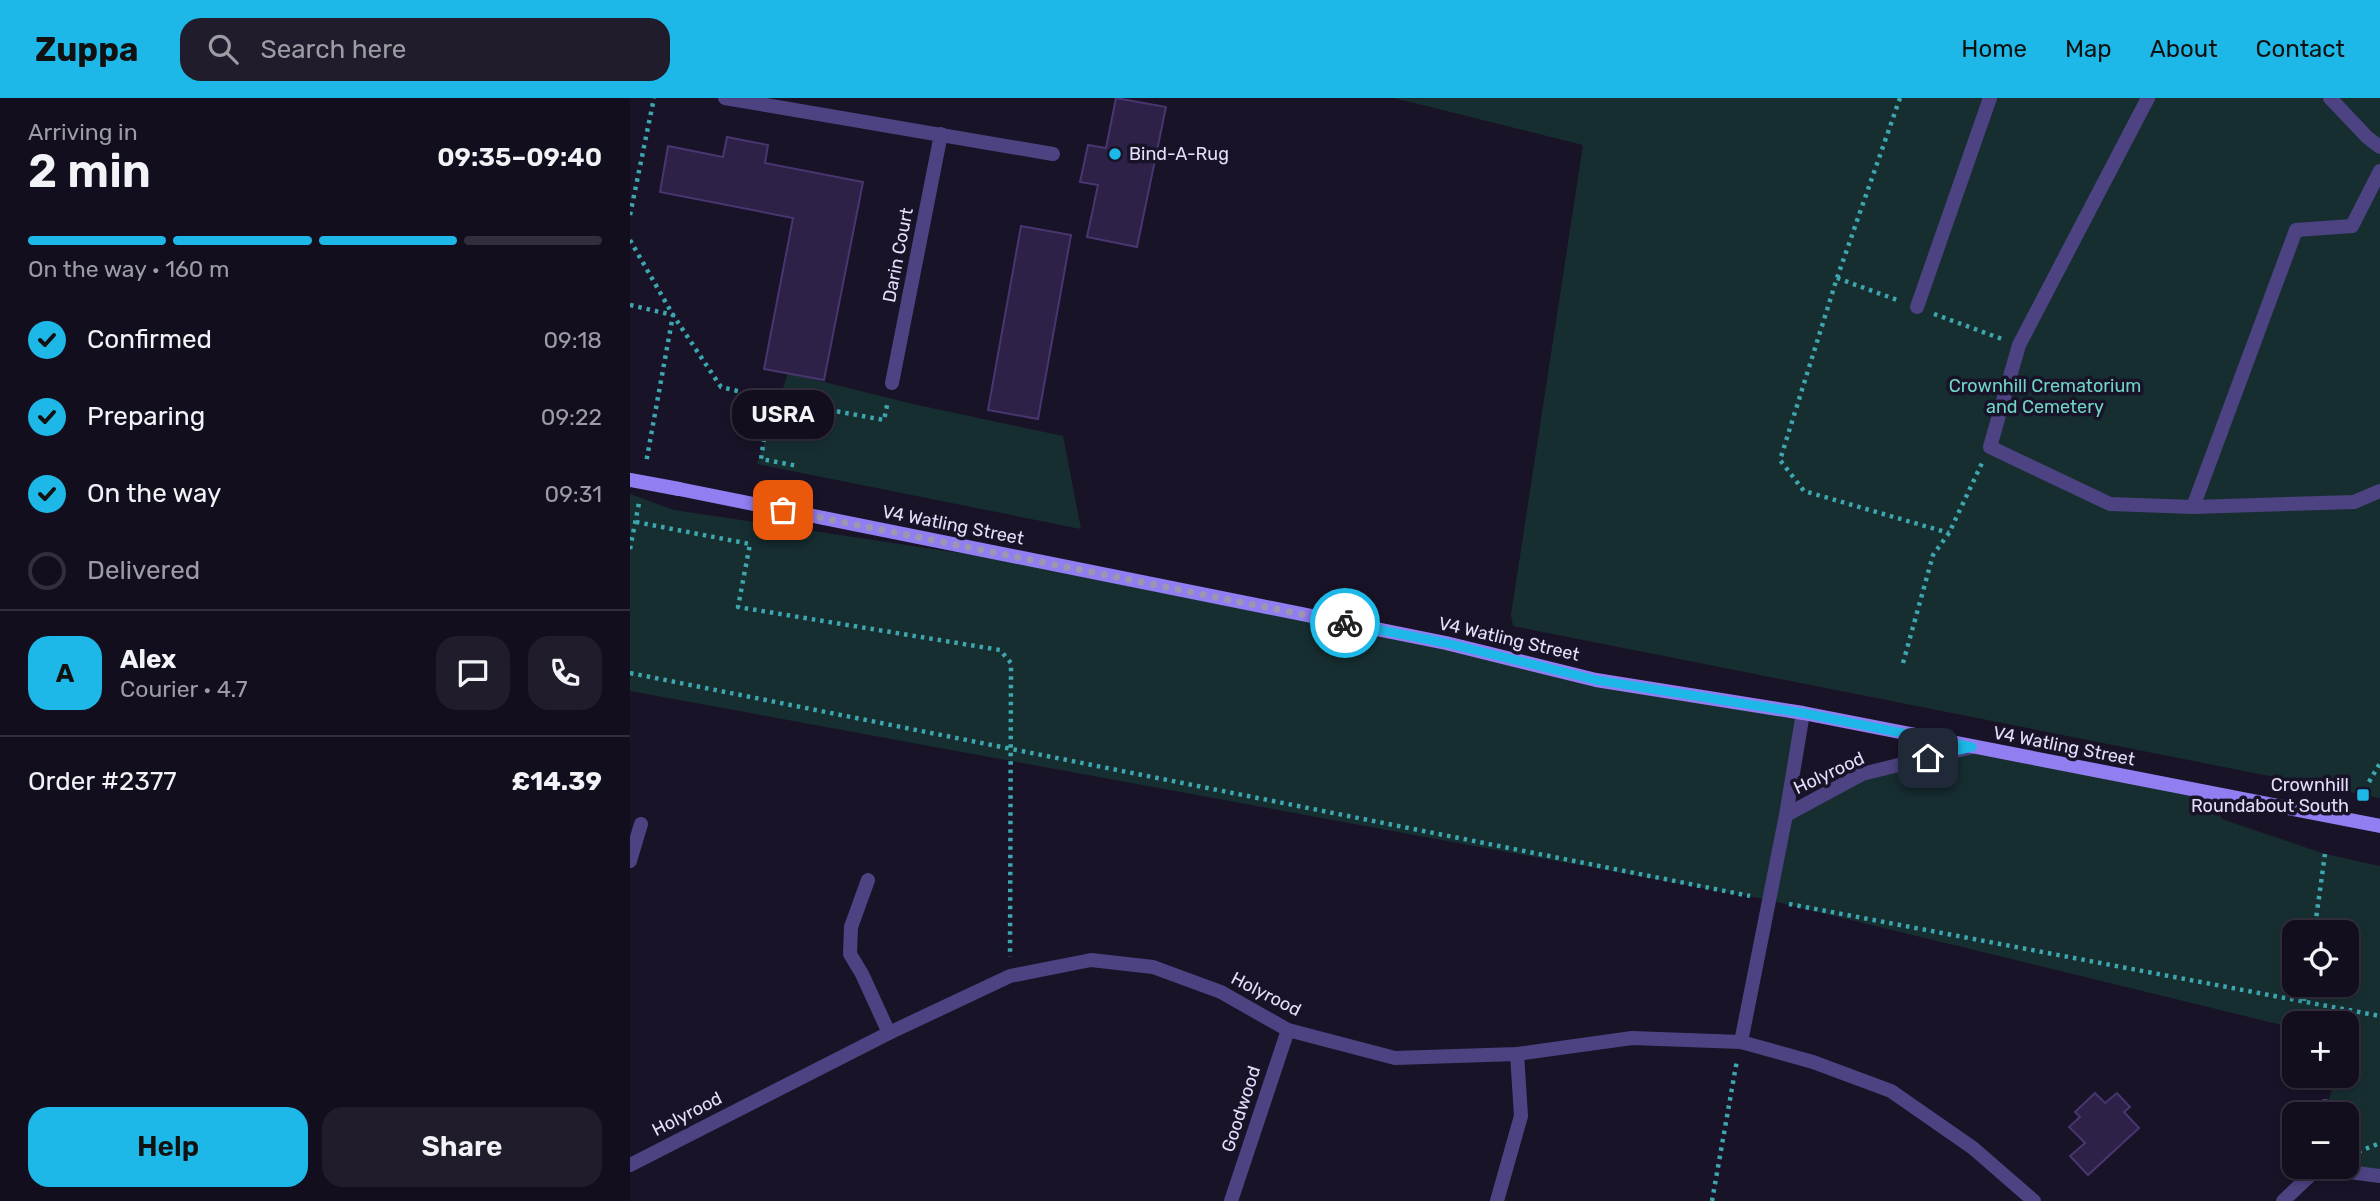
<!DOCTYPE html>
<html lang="en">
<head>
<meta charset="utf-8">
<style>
  body { margin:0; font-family:Rubik,sans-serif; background:#201c2b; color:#f1f3f6; height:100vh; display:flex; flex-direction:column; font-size:26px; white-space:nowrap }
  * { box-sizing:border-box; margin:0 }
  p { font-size:23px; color:#9d9ca4 }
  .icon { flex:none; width:38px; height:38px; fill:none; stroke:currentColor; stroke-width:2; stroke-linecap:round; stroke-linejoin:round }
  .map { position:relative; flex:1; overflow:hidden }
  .panel { display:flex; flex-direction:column; background:#130e1e; width:630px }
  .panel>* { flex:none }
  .fabs { position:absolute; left:1652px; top:822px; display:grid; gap:14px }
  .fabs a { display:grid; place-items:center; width:77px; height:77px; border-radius:14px; background:#130e1e; box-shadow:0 4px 10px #0003,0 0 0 2px #322e3c; font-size:35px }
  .pin { position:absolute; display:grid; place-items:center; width:60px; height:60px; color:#fff; margin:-30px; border-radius:14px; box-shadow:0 4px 10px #0006 }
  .courier { position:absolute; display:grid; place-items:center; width:70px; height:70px; margin:-35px; border:5px solid #1db8e7; border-radius:50%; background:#fff; color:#222; box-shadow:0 2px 9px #0007 }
  .bubble { position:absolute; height:49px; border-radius:21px; background:#130e1e; box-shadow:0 4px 10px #0003,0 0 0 2px #322e3c; font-size:23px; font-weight:600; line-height:49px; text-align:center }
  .overview em { font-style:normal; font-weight:600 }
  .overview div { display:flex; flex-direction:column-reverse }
  .overview { display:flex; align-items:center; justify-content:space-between; height:119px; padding:0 28px }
  h1 { font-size:46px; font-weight:600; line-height:52px }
  .bar { display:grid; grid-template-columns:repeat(4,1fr); gap:10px 7px; align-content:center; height:84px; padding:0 28px }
  .bar i { height:9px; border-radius:5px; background:#322e3c }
  .bar .active { background:#1db8e7 }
  .bar p { grid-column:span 4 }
  .line { display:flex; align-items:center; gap:18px; padding:0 28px; border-top:2px solid #322e3c }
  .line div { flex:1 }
  .round { display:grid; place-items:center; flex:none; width:74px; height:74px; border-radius:21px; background:#201c2b }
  ol { padding:0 28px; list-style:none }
  li { display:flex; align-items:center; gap:21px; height:77px }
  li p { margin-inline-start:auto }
  li .icon { padding:7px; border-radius:50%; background:#1db8e7; color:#111; stroke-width:4 }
  li:last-child { color:#9d9ca4 }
  li i { width:38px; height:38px; border:4px solid #322e3c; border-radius:50% }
  .action { display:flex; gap:14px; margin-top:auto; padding:14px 28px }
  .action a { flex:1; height:80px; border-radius:21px; background:#1db8e7; color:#111; font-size:28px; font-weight:600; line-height:80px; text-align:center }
  .action a+a { background:#201c2b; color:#f1f3f6 }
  header { display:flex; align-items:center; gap:42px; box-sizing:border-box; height:98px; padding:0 35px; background:#1db8e7; color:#111 }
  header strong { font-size:33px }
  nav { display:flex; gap:38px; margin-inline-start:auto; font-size:24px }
  .search { width:490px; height:63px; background:#201c2b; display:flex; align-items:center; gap:18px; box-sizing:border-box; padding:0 24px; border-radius:21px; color:#9d9ca4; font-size:26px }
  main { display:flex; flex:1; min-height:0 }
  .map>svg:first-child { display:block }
</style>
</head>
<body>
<header>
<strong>Zuppa</strong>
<div class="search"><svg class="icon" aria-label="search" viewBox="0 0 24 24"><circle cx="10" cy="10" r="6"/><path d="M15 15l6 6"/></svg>Search here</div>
<nav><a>Home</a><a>Map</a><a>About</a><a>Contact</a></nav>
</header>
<main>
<section class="panel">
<div class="overview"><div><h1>2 min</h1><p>Arriving in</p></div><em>09:35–09:40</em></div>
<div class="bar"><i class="active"></i><i class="active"></i><i class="active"></i><i></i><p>On the way · 160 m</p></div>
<ol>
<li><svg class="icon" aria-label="check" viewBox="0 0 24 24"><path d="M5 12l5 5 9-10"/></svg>Confirmed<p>09:18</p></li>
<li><svg class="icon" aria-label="check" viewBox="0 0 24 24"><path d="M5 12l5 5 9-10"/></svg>Preparing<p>09:22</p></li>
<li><svg class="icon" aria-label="check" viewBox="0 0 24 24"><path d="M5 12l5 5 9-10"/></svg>On the way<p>09:31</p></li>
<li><i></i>Delivered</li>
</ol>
<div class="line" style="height:126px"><b class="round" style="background:#1db8e7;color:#111">A</b><div><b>Alex</b><p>Courier · 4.7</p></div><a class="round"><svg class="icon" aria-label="chat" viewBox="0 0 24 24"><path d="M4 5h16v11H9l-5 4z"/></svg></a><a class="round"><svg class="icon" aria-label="phone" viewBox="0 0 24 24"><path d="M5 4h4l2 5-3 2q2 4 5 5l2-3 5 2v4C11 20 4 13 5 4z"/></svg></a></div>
<div class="line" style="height:91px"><div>Order #2377</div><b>£14.39</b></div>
<div class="action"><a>Help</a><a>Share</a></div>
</section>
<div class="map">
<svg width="1750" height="1103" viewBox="0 0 1750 1103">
  <rect width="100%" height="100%" fill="#191328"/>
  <!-- green -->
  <g fill="#172e31" fill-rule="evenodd">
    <path d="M764,0h986v700l-867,-172 -2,-11 72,-470z"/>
    <path d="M158,275l125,31 150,32 18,93 -324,-65z"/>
    <path d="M0,396l44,16 419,63 503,107 207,33 -17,101 76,-40 110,-27 240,47 10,25 103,35 55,12v312l-33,-11v-52h-23l12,-39h11v-52h-53v4l-525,-128 -1139,-209zM1664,835h53v52h-53z"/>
  </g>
  <!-- building -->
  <g fill="#2e2147" stroke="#493570" stroke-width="2">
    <path d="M486,0l50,9 -29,140 -50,-10 11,-52 -18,-3 8,-37 18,3z"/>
    <path d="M97,39l41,8 -3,18 98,19 -39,198 -60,-11 29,-151 -133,-26 8,-46 55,11z"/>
    <path d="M391,128l50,9 -33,184 -50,-9z"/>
    <path d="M1465,995l10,10 12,-10 13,14 -6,5 15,16 -51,47 -18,-19 15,-13 -16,-16 11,-10 -5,-5z"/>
  </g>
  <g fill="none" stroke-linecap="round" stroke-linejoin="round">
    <!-- path -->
    <g stroke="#3da6af" stroke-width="4.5" stroke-dasharray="3.5 5" stroke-linecap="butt">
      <path d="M1270,0l-63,180 -57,182 24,31 145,42"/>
      <path d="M0,117l24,-117"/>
      <path d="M0,142l43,75 -27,148"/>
      <path d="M1207,180l63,23"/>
      <path d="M0,207l43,10 48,72 49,12 -9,60 37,7"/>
      <path d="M1304,216l68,25"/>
      <path d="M140,301l114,21 4,-19"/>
      <path d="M6,424l114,22 -12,63 262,43 11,13 -1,294"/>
      <path d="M0,451l9,-46"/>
      <path d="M1273,565l30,-108 16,-22 33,-70"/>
      <path d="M0,575l1120,223"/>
      <path d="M1739,684l11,-19"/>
      <path d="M1159,806l591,112"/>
      <path d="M1684,835l11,-79"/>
      <path d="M1674,903l2,-16"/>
      <path d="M1728,1054l22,-9"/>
      <path d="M1082,1103l25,-141"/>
    </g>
    <!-- lane -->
    <g stroke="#4e4382" stroke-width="14">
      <path d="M1518,0l-129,247 -29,102 120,57 83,3 161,-5 26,-11"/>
      <path d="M1700,0l37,39 13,10"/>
      <path d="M1287,209l73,-209"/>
      <path d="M1563,409l103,-277 56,-4 28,-55"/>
    </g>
    <!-- street -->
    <g stroke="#4e4382" stroke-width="14">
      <path d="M95,0l328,56"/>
      <path d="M262,285l49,-249"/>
      <path d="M1156,717l76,-41 110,-27"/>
      <path d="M0,763l11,-37"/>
      <path d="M238,782l-17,47 -1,27 12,20 27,59"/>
      <path d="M1111,944l45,-227 17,-102"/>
      <path d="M1694,1017l1,-9"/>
      <path d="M0,1067l259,-132 121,-57 81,-16 62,7 68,25 67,38 107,28 122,-4 115,-16 109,4 72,20 78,29 82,57 61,53"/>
      <path d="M1689,1070l61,8"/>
      <path d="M601,1103l57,-171"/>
      <path d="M867,1103l24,-85 -4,-62"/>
      <path d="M1653,1103l36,-34"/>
    </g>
    <!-- secondary -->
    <path stroke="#917ef1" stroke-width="14" d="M49,391l767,154 150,37 207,33 577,113"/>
    <!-- secondary-bridge -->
    <path stroke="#917ef1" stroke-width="14" d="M0,382l49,9"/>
  </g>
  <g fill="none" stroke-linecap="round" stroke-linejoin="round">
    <!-- done -->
    <path stroke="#9e96b1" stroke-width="7" stroke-dasharray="0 12.6" d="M153,412l562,113"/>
    <!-- route -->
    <path stroke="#1db8e7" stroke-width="9" d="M715,525l101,20 150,37 207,33 169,34 -44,11"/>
  </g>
  <!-- markers -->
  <g fill="#1db8e7" stroke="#191328" stroke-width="2.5">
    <circle cx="485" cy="56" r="7"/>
    <rect x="1726" y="690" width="14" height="14" rx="3.5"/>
  </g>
  <g text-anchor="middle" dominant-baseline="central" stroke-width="7" stroke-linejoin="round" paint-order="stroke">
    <!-- poi labels -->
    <g font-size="18" fill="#e5ddfb" stroke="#191328" text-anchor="start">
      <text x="499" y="56">Bind-A-Rug</text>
      <text x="1719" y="687" text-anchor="end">Crownhill<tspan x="1719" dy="21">Roundabout South</tspan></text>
    </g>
    <!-- street labels -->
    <g font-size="18" fill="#e5ddfb" stroke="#191328">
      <text transform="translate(268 157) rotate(-79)">Darin Court</text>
      <text transform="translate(323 427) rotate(11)">V4 Watling Street</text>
      <text transform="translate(879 541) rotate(13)">V4 Watling Street</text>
      <text transform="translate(1434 648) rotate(11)">V4 Watling Street</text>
      <text transform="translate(1199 675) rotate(-25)">Holyrood</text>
      <text transform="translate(636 896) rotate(27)">Holyrood</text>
      <text transform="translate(611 1011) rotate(-72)">Goodwood</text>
      <text transform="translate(57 1016) rotate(-27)">Holyrood</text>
    </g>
    <!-- park labels -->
    <g font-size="18" fill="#70d5c9" stroke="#191328">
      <text x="1415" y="288">Crownhill Crematorium<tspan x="1415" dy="21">and Cemetery</tspan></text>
    </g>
  </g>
</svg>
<div class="fabs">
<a><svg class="icon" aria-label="locate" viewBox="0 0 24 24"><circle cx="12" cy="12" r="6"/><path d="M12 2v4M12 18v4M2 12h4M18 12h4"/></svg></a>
<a>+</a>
<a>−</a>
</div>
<div class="pin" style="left:153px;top:412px;background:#ea580c"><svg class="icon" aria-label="bag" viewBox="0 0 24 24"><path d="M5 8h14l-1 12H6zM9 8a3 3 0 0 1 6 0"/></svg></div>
<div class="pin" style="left:1298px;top:660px;background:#1f2937"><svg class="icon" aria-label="home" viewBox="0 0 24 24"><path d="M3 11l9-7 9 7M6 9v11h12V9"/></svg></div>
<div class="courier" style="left:715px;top:525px"><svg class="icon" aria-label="bike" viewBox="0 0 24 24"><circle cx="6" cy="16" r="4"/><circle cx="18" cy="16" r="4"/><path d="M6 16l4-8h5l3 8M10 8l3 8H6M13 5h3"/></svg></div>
<div class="bubble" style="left:102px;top:292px;width:102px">USRA</div>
</div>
</main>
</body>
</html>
